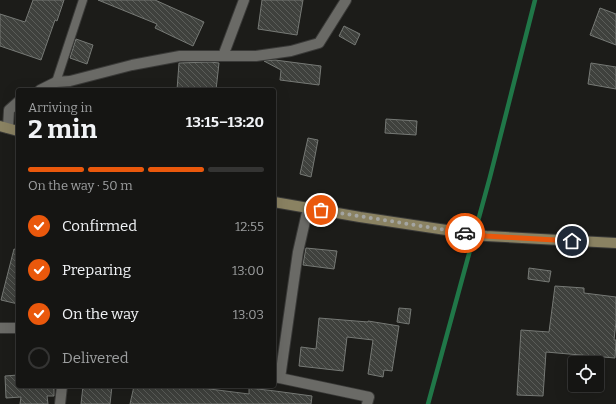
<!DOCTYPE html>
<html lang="en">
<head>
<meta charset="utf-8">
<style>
  body { margin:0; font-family:Bitter,serif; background:#222221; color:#f1f3f6; height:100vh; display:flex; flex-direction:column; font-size:15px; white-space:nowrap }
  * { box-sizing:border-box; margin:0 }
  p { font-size:13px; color:#9d9fa0 }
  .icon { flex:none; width:22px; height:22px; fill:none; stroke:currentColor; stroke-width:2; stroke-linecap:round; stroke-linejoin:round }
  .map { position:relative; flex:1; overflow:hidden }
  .details { position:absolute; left:16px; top:88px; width:260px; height:300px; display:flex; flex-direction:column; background:#151513; border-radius:4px; box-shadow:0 4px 16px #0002,0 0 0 1px #343433 }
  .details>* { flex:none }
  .controls { position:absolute; left:568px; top:356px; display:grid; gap:8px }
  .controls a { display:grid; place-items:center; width:36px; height:36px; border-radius:4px; background:#151513; box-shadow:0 4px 16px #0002,0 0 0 1px #343433; font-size:20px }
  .pin { position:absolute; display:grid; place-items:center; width:34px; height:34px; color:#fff; margin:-17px; border:2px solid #fff; border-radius:50%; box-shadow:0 1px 4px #0007 }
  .courier { position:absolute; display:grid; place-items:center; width:40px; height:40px; margin:-20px; border:3px solid #ea580c; border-radius:50%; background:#fff; color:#222; box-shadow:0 1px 5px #0007 }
  .headline em { font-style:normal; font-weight:700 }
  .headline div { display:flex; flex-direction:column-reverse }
  .headline { display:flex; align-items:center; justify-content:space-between; height:68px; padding:0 12px }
  h1 { font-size:26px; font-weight:700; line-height:30px }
  .bar { display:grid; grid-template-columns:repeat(4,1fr); gap:6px 4px; align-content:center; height:48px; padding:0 12px }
  .bar i { height:5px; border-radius:3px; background:#343433 }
  .bar .current { background:#ea580c }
  .bar p { grid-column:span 4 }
  ol { padding:0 12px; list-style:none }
  li { display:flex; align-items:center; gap:12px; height:44px }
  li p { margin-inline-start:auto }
  li .icon { padding:4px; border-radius:50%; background:#ea580c; color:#fff; stroke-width:4 }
  li:last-child { color:#9d9fa0 }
  li i { width:22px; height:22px; border:2px solid #343433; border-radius:50% }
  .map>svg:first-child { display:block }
</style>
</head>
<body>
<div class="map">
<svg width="616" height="404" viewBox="0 0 616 404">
  <defs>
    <pattern id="building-back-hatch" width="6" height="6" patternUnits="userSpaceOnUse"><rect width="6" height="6" fill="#3f413d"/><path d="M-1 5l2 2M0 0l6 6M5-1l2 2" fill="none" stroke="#5b5d59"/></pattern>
  </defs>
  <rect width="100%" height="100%" fill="#1c1c19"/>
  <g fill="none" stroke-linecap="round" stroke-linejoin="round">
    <!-- stream -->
    <path stroke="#207748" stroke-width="4.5" d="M428,404l62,-227 45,-177"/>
  </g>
  <!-- building -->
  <g fill="url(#building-back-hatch)" stroke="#767975">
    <path d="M33,0h31l-7,21 -2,-1 -14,40 -41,-14v-32l25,8z"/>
    <path d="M98,0h57l49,22 -11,24 -38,-18 2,-4z"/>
    <path d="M262,0h41l-6,35 -39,-6z"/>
    <path d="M600,8l16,6v31l-26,-10z"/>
    <path d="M344,26l16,8 -5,11 -16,-9z"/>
    <path d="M76,39l17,6 -6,19 -17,-6z"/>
    <path d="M275,60l46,6 -2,19 -39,-5 1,-10 -17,-9z"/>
    <path d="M210,62l9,1 -3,27h-39l2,-27z"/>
    <path d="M591,63l25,4v22l-28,-5z"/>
    <path d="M386,119l31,2 -1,14 -31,-2z"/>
    <path d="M308,138l10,2 -7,37 -11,-3z"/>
    <path d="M306,248l31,3 -3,18 -31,-4z"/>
    <path d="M14,249l4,1v54l-17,-4z"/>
    <path d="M529,268l22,3 -2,11 -21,-3z"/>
    <path d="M555,286l29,2v5l32,4v25l-2,18h2l-1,18 -69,-6 -3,44 -26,-1 4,-65 28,2z"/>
    <path d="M399,308l12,1 -2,15 -12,-2z"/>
    <path d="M319,318l49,4v-1l31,5 -7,45 -8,-1 -1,7 -15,-3 5,-34 -26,-3 -4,34 -44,-5 2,-19 15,2z"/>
    <path d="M18,375v11h36v10h-7l1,8h-28l1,-7 -15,1 -1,-22z"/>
    <path d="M83,386h29l-2,18h-29z"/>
    <path d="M134,386h52l63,8v-6l26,3 37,5 -1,8h-181z"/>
  </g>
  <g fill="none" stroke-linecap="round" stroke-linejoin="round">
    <defs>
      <path id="lane" d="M56,82l27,-82"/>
      <g id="street">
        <path d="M223,56l21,-56"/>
        <path d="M40,90l16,-8 14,-1 62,-16 48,-9h76l35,-5 28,-8 27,-43"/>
        <path d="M8,128l1,-18 9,-8"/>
        <path d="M0,328h18"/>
        <path d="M275,377l94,20 -2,7"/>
        <path d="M280,378l18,-126 10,-44"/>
        <path d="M60,404l2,-18"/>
      </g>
      <g id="secondary">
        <path d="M0,126l18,5"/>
        <path d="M274,202l86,15 126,19 130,7"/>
      </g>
    </defs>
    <!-- lane casing -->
    <use href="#lane" stroke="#3a3a38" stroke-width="10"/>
    <!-- street casing -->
    <use href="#street" stroke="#3a3a38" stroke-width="12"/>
    <!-- secondary casing -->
    <use href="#secondary" stroke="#3a3a38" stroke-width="12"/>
    <!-- lane -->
    <use href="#lane" stroke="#6a6a66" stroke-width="8"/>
    <!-- street -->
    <use href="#street" stroke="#6a6a66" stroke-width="10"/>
    <!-- secondary -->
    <use href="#secondary" stroke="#8a8262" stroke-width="10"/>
  </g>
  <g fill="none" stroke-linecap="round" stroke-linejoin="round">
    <!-- done -->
    <path stroke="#a4a5a2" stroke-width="4" stroke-dasharray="0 7.2" d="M321,210l144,23"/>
    <!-- route -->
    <path stroke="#ea580c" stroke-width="5" d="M465,233l21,3 86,5"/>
  </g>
</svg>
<div class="controls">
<a><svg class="icon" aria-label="locate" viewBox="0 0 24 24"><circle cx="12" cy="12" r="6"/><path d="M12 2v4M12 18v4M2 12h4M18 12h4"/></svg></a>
</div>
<div class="pin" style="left:321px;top:210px;background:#ea580c"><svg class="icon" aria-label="bag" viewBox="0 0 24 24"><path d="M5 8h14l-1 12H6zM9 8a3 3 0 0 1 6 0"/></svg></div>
<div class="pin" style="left:572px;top:241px;background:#1f2937"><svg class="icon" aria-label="home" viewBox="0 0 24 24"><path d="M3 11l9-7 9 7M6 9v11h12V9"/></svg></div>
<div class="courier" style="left:465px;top:233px"><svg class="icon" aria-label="car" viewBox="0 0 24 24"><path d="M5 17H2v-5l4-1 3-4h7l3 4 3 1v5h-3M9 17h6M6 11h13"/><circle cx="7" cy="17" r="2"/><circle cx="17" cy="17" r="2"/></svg></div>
<section class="details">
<div class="headline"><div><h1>2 min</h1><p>Arriving in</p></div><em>13:15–13:20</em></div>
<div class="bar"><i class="current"></i><i class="current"></i><i class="current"></i><i></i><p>On the way · 50 m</p></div>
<ol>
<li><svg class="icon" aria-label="check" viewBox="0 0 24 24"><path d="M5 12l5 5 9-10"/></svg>Confirmed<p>12:55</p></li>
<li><svg class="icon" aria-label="check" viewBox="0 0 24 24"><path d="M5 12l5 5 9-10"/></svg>Preparing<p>13:00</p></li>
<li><svg class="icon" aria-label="check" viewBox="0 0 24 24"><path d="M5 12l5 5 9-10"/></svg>On the way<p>13:03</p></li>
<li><i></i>Delivered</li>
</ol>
</section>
</div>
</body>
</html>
